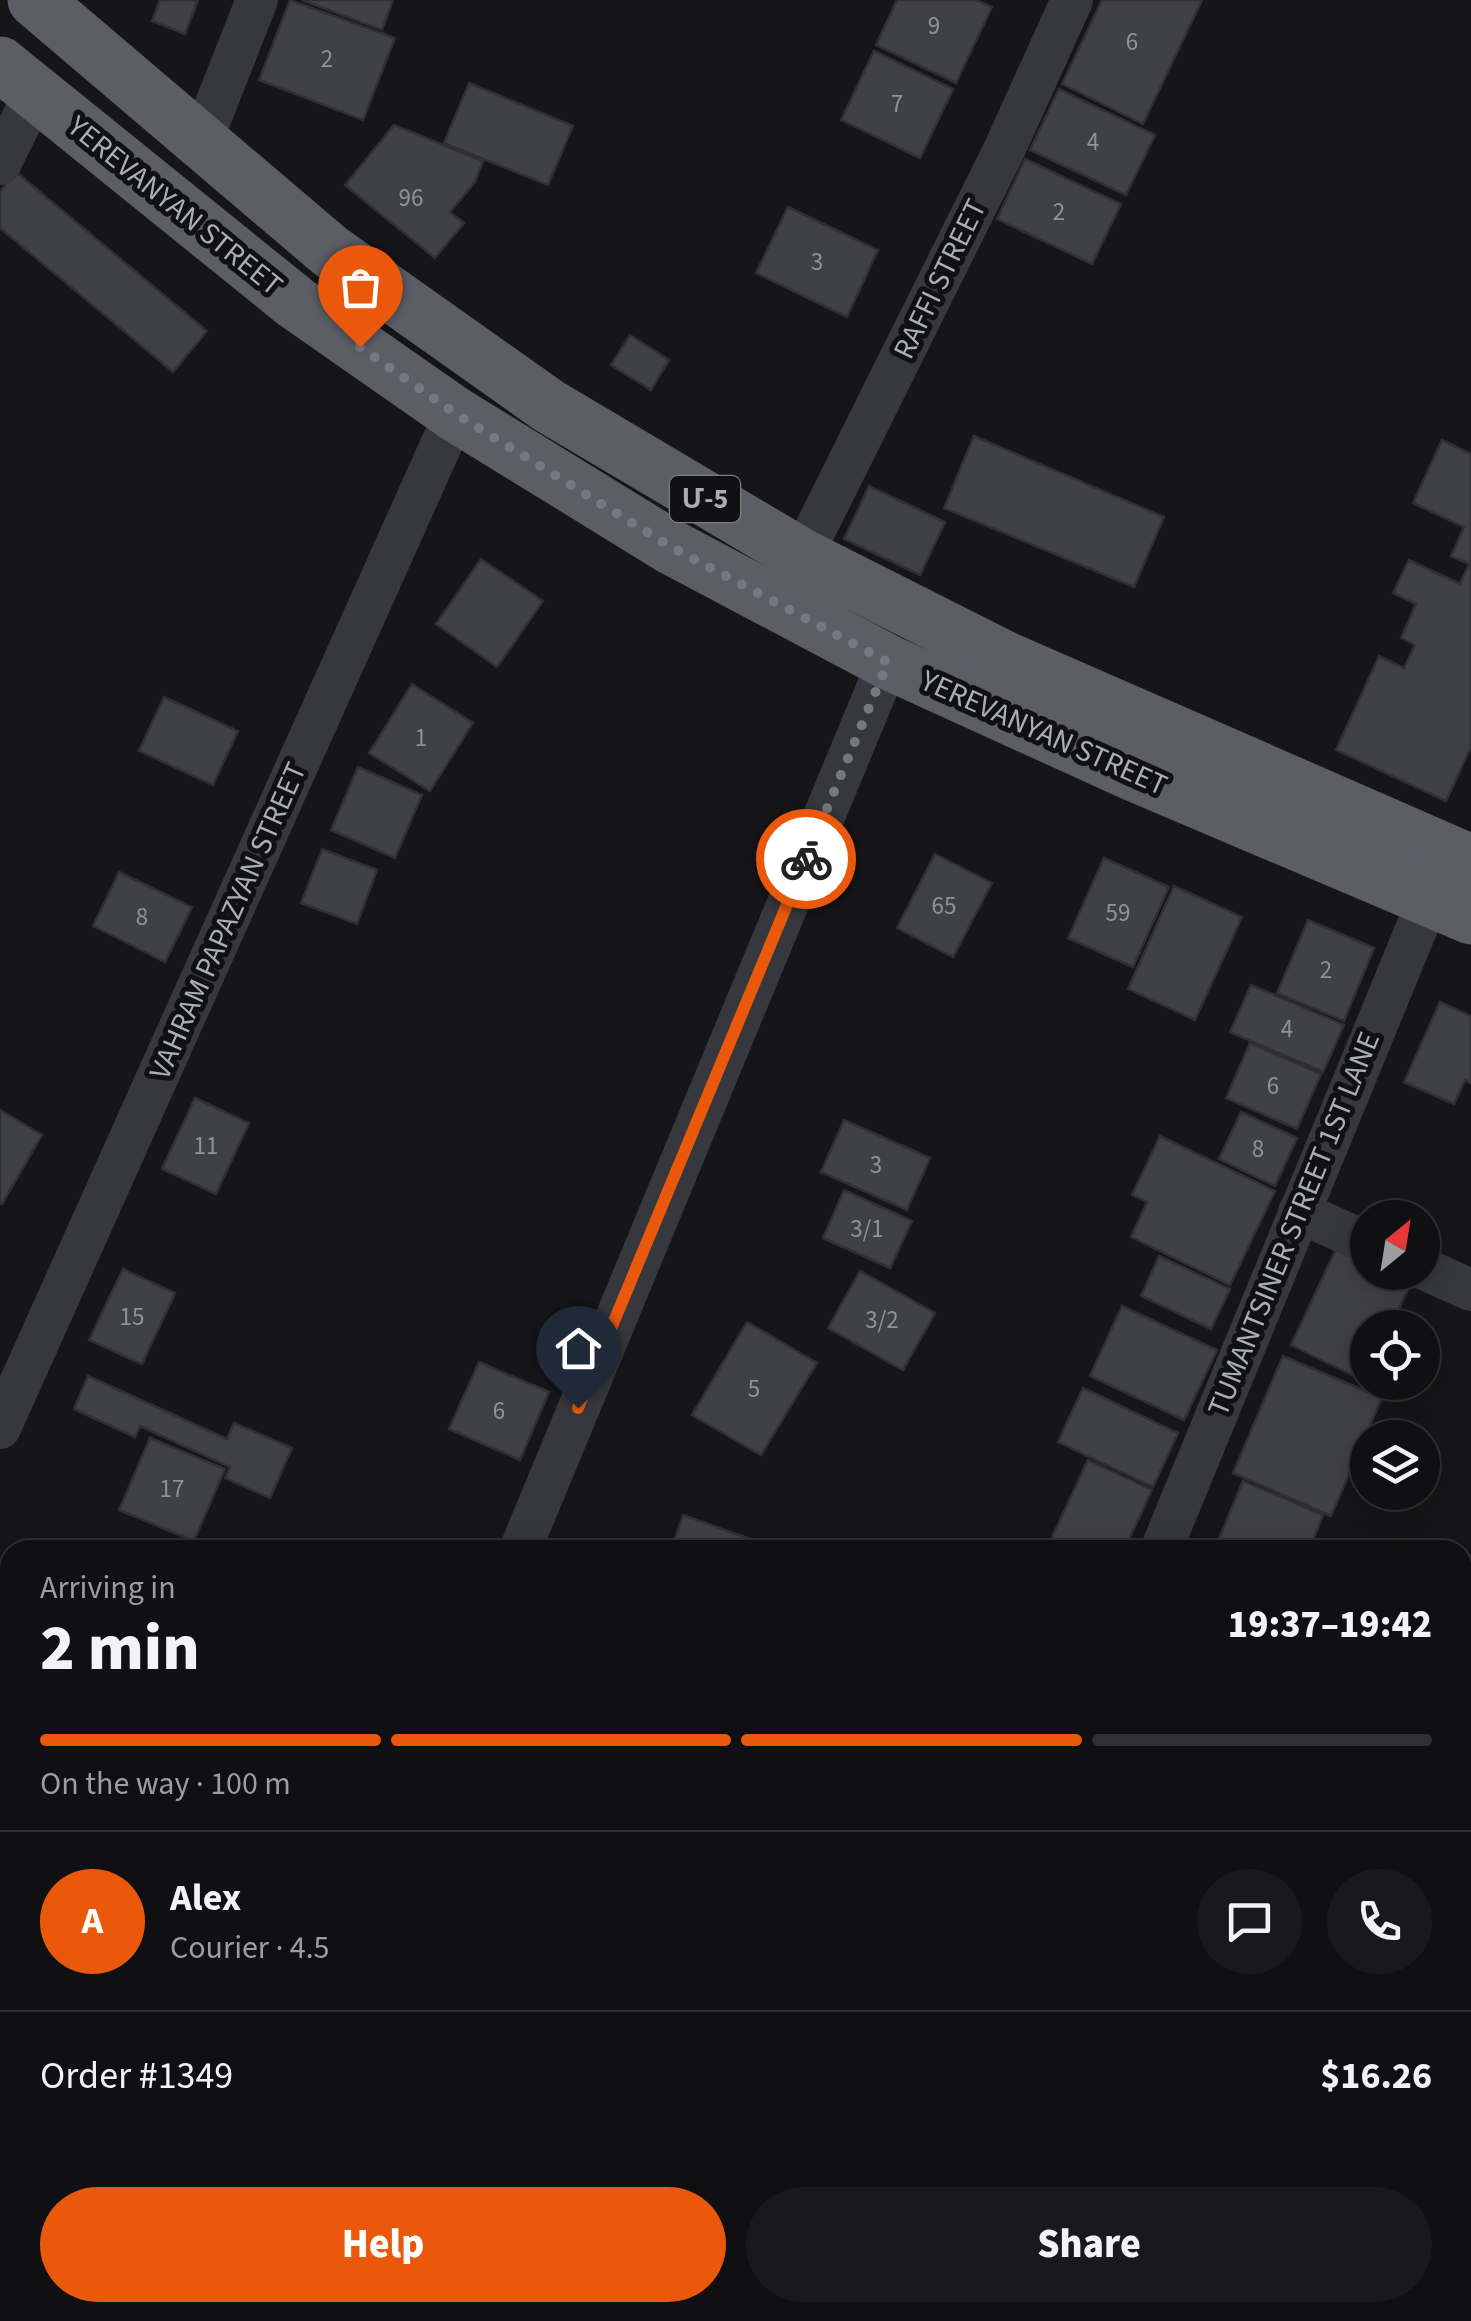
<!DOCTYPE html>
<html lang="en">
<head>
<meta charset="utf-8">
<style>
  body { margin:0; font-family:"Source Sans 3","Noto Sans Armenian",sans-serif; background:#19191b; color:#f1f3f6; height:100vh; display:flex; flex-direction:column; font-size:38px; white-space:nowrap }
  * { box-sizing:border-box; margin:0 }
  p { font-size:32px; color:#9c9d9f }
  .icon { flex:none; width:55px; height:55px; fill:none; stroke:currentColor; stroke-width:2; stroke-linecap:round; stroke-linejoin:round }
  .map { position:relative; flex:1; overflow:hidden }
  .details { position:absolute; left:0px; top:1540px; width:1472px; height:782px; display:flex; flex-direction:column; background:#101012; border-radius:30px 30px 0 0; box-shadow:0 5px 25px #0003,0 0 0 2px #303032 }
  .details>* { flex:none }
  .needle { width:65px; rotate:30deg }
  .controls { position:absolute; left:1350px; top:1200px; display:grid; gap:20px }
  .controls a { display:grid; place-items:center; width:90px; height:90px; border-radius:50%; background:#101012; box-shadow:0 5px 25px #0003,0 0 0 2px #303032; font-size:50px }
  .pin { position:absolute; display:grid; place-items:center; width:85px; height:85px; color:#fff; margin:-102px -42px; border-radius:50% 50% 50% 0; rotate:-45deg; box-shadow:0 0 10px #0007 }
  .pin .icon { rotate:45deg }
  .courier { position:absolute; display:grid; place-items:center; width:100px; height:100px; margin:-50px; border:8px solid #ea580c; border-radius:50%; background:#fff; color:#222; box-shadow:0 2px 12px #0007 }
  .summary em { font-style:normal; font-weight:800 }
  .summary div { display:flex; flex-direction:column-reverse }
  .summary { display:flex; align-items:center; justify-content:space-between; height:170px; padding:0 40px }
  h1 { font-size:65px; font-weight:800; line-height:75px }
  .bar { display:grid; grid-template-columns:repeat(4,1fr); gap:15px 10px; align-content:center; height:120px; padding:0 40px }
  .bar i { height:12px; border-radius:8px; background:#303032 }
  .bar .on { background:#ea580c }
  .bar p { grid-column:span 4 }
  .line { display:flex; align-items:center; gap:25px; padding:0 40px; border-top:2px solid #303032 }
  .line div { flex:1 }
  .round { display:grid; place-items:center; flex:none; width:105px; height:105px; border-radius:52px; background:#19191b }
  .button { display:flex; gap:20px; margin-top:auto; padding:20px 40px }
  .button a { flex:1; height:115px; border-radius:60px; background:#ea580c; color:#fff; font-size:40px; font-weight:800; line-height:115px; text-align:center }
  .button a+a { background:#19191b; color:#f1f3f6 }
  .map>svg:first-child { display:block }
</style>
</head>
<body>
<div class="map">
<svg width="1471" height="2321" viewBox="0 0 1471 2321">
  <rect width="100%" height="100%" fill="#161618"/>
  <!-- building -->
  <g fill="#404145" stroke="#303034" stroke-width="2.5">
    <path d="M160,0h38l-13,34 -33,-13z"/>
    <path d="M290,0l105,38 -32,82 -104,-40z"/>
    <path d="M302,0h91l-11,30z"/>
    <path d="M897,0h79l16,7 -36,76 -80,-38z"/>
    <path d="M1102,0h100l-59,124 -81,-40z"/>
    <path d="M874,51l79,38 -33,69 -79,-38z"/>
    <path d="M469,83l104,43 -25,59 -104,-42z"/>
    <path d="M1059,89l96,46 -29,60 -96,-45z"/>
    <path d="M394,125l89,36 -8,21 -25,30 14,11 -29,35 -90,-73z"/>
    <path d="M1025,159l96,45 -29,60 -95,-45z"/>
    <path d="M16,172l191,159 -34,41 -173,-144v-37z"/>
    <path d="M788,207l90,43 -31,67 -91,-44z"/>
    <path d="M630,335l39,25 -18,30 -40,-25z"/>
    <path d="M974,436l190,81 -30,70 -190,-79z"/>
    <path d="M1442,440l29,14v293l-25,54 -110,-51 43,-94 25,12 11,-23 -14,-7 15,-34 -23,-11 16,-33 51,24 9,-20 -18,-8 13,-29 -51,-24z"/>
    <path d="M869,486l76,36 -25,53 -76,-36z"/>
    <path d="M481,559l62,42 -46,66 -61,-43z"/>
    <path d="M412,684l61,39 -43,68 -61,-38z"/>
    <path d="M164,697l74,34 -25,54 -74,-34z"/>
    <path d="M358,767l64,28 -27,63 -64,-28z"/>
    <path d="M322,849l55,21 -20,54 -56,-21z"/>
    <path d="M935,854l57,29 -39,74 -56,-29z"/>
    <path d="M1104,858l65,29 -36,80 -65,-29z"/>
    <path d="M119,872l73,35 -27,55 -72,-36z"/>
    <path d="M1174,886l68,31 -47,103 -67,-31z"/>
    <path d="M1308,920l66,28 -30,73 -67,-28z"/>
    <path d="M1251,985l93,40 -21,47 -93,-40z"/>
    <path d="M1440,1002l31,14v67l-6,-3 -11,24 -50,-22z"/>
    <path d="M1250,1043l71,31 -24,55 -71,-31z"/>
    <path d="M195,1098l54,25 -33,71 -54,-25z"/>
    <path d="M0,1110l42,25 -40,69 -2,-1z"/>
    <path d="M1241,1112l56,26 -22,48 -56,-27z"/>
    <path d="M844,1120l86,38 -23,52 -86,-38z"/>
    <path d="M1160,1136l115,55 -45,94 -99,-48 16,-35 -15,-7z"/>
    <path d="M844,1190l68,31 -22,47 -67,-30z"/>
    <path d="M1337,1247l31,15v10h21l22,11 -21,45h-22v47l-4,6 -73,-36z"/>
    <path d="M1159,1256l71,33 -19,40 -70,-33z"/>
    <path d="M123,1269l52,24 -33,71 -53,-24z"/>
    <path d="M860,1271l75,42 -32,57 -75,-42z"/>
    <path d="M1122,1306l95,44 -33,70 -94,-44z"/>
    <path d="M747,1322l70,41 -56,92 -69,-40z"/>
    <path d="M1283,1356l99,42 -51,118 -98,-43z"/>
    <path d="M479,1362l70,30 -29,68 -71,-31z"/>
    <path d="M88,1376l139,63 7,-16 58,25 -22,50 -45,-20 5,-11 -90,-41 -5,11 -61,-28z"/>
    <path d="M1083,1388l95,45 -25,54 -95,-45z"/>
    <path d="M150,1438l75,31 -31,72 -75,-31z"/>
    <path d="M1088,1460l64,30 -28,60h-78z"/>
    <path d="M1243,1481l80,34 -14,35h-70l-21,-9z"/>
    <path d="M683,1515l70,25 -4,10h-78z"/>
    <path d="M0,1815l10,8v75l-10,-7z"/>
  </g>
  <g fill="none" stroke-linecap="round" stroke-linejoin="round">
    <!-- minor -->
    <g stroke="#37383d" stroke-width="42">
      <path d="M201,142l56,-142"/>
      <path d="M0,164l35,-71"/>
      <path d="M802,556l203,-408 67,-148"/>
      <path d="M1299,1212l69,31"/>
      <path d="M1422,1268l49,22"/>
      <path d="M0,1428l455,-1014"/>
      <path d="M520,1550l368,-888"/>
      <path d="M1161,1550l268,-652"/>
      <path d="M0,1960l10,9"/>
      <path d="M1290,2312l21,9"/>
      <path d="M145,2321l17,-9"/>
    </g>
    <!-- trunk -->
    <g stroke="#5b5e65" stroke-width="55">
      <path d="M35,0l295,251 219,155 253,150 204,103 465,203"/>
      <path d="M0,64l296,239 159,111 216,133 217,115 246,112 337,143"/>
    </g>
  </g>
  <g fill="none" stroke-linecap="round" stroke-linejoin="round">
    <!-- done -->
    <path stroke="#757880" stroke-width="10" stroke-dasharray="0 18" d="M360,347l96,67 215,133 217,115 -82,197"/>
    <!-- route -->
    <path stroke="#ea580c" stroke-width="12" d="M578,1408l228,-549"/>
  </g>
  <g text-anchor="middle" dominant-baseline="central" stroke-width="10" stroke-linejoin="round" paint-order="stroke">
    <!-- number labels -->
    <g font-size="25" fill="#8e929b">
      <text x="934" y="26">9</text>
      <text x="1132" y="42">6</text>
      <text x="327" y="59">2</text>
      <text x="897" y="104">7</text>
      <text x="1093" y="142">4</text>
      <text x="411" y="198">96</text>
      <text x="1059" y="212">2</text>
      <text x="817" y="262">3</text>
      <text x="421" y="738">1</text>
      <text x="944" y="906">65</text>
      <text x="1118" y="913">59</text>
      <text x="142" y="917">8</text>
      <text x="1326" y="970">2</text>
      <text x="1287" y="1029">4</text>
      <text x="1273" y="1086">6</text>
      <text x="206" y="1146">11</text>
      <text x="1258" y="1149">8</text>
      <text x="876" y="1165">3</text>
      <text x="867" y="1229">3/1</text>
      <text x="132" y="1317">15</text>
      <text x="882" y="1320">3/2</text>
      <text x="754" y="1389">5</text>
      <text x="499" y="1411">6</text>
      <text x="172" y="1489">17</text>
    </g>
    <!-- shield labels -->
    <rect fill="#111113" stroke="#7b7e86" stroke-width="2.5" x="670" y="476" width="70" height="46" rx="8"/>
    <g font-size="28" font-weight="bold" fill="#a8adb8">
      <text x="705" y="499">Մ-5</text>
    </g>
    <!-- street labels -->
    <g font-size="30" fill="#a8adb8" stroke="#111113">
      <text transform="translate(175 206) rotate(39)">YEREVANYAN STREET</text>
      <text transform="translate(940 279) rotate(-64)">RAFFI STREET</text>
      <text transform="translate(1044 733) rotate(24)">YEREVANYAN STREET</text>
      <text transform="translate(228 921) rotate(-66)">VAHRAM PAPAZYAN STREET</text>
      <text transform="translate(1294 1224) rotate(-68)">TUMANTSINER STREET 1ST LANE</text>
    </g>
  </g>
</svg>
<div class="controls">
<a><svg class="needle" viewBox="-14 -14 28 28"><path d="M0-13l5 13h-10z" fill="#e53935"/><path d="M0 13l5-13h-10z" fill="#9c9d9f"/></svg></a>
<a><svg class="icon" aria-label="locate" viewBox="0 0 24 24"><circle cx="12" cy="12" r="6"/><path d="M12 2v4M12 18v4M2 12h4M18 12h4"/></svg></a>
<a><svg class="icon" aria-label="layers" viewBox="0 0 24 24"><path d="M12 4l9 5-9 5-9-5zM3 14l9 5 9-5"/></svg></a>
</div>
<div class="pin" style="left:360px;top:347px;background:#ea580c"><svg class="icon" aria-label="bag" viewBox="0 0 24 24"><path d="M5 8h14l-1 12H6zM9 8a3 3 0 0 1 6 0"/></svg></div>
<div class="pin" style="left:578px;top:1408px;background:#1f2937"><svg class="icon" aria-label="home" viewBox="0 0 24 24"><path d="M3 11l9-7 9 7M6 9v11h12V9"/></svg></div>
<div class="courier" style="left:806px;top:859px"><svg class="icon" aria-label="bike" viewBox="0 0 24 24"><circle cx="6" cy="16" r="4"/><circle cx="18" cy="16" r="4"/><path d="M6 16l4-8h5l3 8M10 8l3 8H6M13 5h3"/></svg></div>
<section class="details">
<div class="summary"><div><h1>2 min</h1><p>Arriving in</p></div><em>19:37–19:42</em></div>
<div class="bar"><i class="on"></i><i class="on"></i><i class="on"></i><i></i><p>On the way · 100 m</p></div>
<div class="line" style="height:180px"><b class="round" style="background:#ea580c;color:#fff">A</b><div><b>Alex</b><p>Courier · 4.5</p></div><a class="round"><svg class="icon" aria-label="chat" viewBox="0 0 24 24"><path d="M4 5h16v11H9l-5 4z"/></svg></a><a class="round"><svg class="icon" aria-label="phone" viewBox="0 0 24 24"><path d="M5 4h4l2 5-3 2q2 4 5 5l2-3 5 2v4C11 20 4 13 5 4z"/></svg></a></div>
<div class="line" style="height:130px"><div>Order #1349</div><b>$16.26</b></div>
<div class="button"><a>Help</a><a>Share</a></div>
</section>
</div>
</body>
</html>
